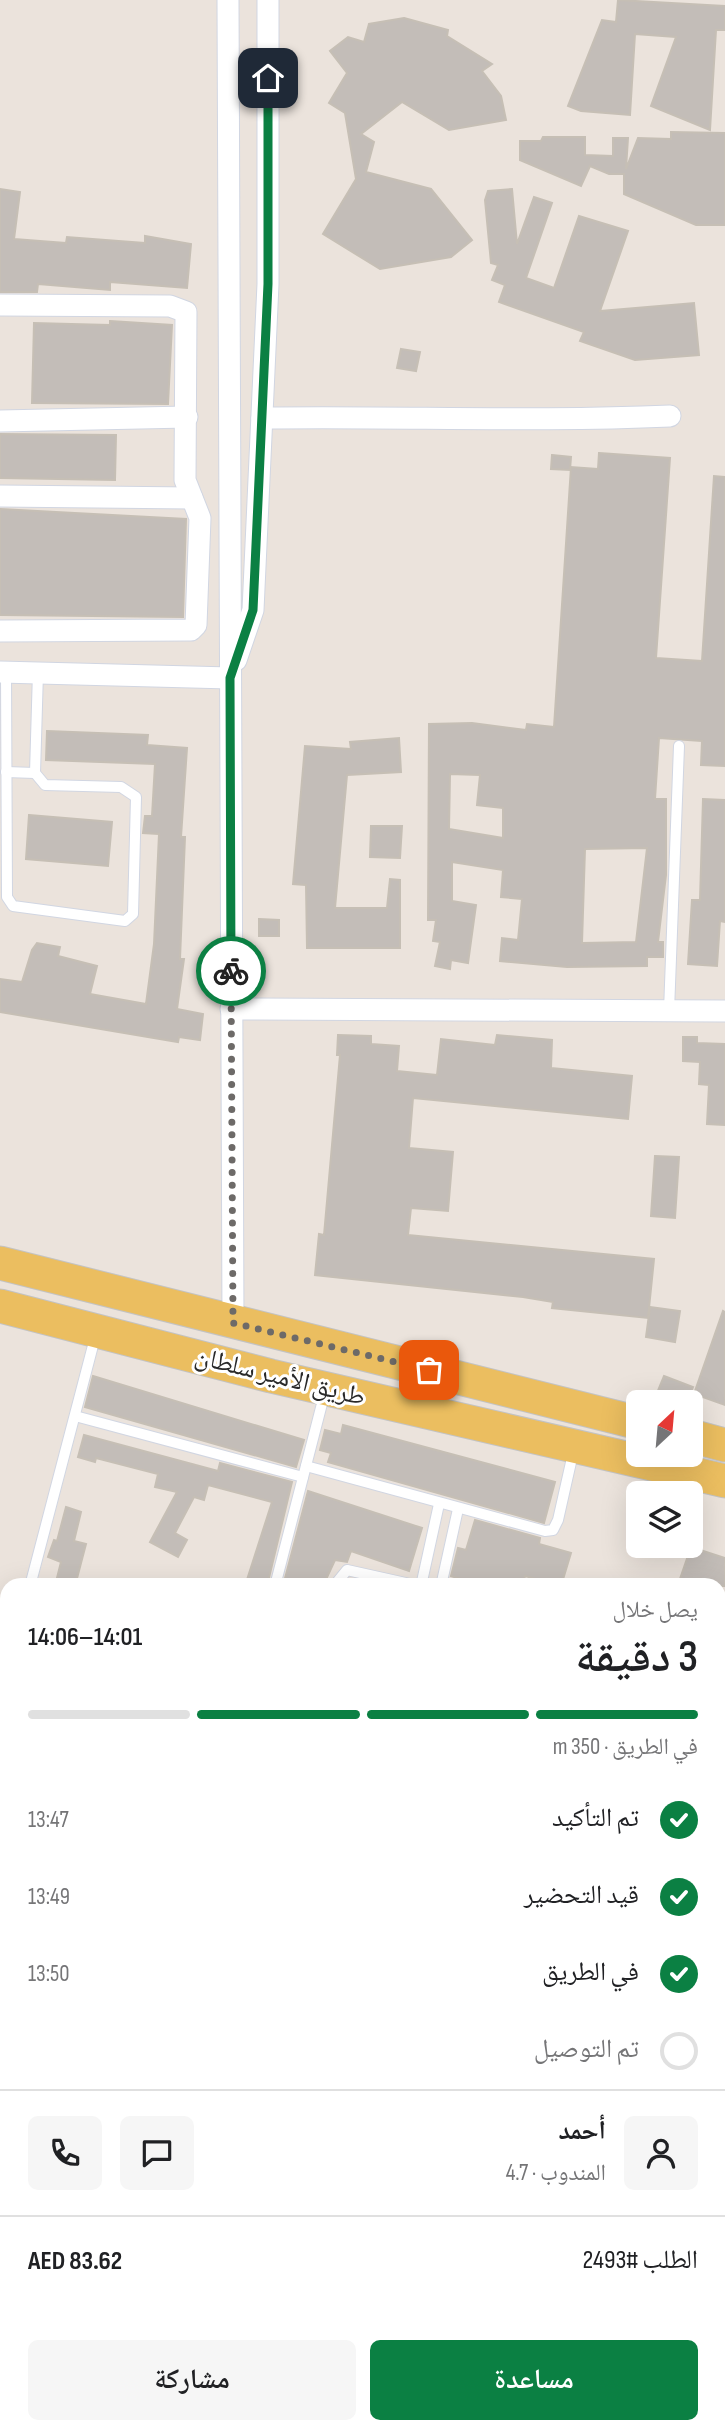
<!DOCTYPE html>
<html lang="ar">
<head>
<meta charset="utf-8">
<style>
  body { margin:0; font-family:"Sofia Sans Condensed","Noto Naskh Arabic",sans-serif; background:#f6f6f6; color:#202124; direction:rtl; height:100vh; display:flex; flex-direction:column; font-size:26px; white-space:nowrap }
  * { box-sizing:border-box; margin:0 }
  p { font-size:23px; color:#757577 }
  .icon { flex:none; width:38px; height:38px; fill:none; stroke:currentColor; stroke-width:2; stroke-linecap:round; stroke-linejoin:round }
  .map { position:relative; flex:1; overflow:hidden; direction:ltr }
  .sheet { position:absolute; left:0px; top:1578px; width:726px; height:856px; display:flex; flex-direction:column; background:#fff; border-radius:21px 21px 0 0; box-shadow:0 7px 28px #0002; direction:rtl }
  .sheet>* { flex:none }
  .needle { width:46px; rotate:26deg }
  .controls { position:absolute; left:626px; top:1390px; display:grid; gap:14px }
  .controls a { display:grid; place-items:center; width:77px; height:77px; border-radius:10px; background:#fff; box-shadow:0 7px 28px #0002; font-size:35px }
  .pin { position:absolute; display:grid; place-items:center; width:60px; height:60px; color:#fff; margin:-30px; border-radius:14px; box-shadow:0 4px 10px #0006 }
  .courier { position:absolute; display:grid; place-items:center; width:70px; height:70px; margin:-35px; border:5px solid #0b8043; border-radius:50%; background:#fff; color:#222; box-shadow:0 2px 9px #0007 }
  .headline em { font-style:normal; font-weight:600 }
  .headline div { display:flex; flex-direction:column-reverse }
  .headline { display:flex; align-items:center; justify-content:space-between; height:119px; padding:0 28px }
  h1 { font-size:46px; font-weight:600; line-height:52px }
  .bar { display:grid; grid-template-columns:repeat(4,1fr); gap:10px 7px; align-content:center; height:84px; padding:0 28px }
  .bar i { height:9px; border-radius:5px; background:#e0e0e0 }
  .bar .current { background:#0b8043 }
  .bar p { grid-column:span 4 }
  .line { display:flex; align-items:center; gap:18px; padding:0 28px; border-top:2px solid #e0e0e0 }
  .line div { flex:1 }
  .round { display:grid; place-items:center; flex:none; width:74px; height:74px; border-radius:10px; background:#f6f6f6 }
  ol { padding:0 28px; list-style:none }
  li { display:flex; align-items:center; gap:21px; height:77px }
  li p { margin-inline-start:auto }
  li .icon { padding:7px; border-radius:50%; background:#0b8043; color:#fff; stroke-width:4 }
  li:last-child { color:#757577 }
  li i { width:38px; height:38px; border:4px solid #e0e0e0; border-radius:50% }
  .primary-button { display:flex; gap:14px; margin-top:auto; padding:14px 28px }
  .primary-button a { flex:1; height:80px; border-radius:10px; background:#0b8043; color:#fff; font-size:28px; font-weight:600; line-height:80px; text-align:center }
  .primary-button a+a { background:#f6f6f6; color:#202124 }
  .map>svg:first-child { display:block }
</style>
</head>
<body>
<div class="map">
<svg width="725" height="2433" viewBox="0 0 725 2433">
  <rect width="100%" height="100%" fill="#ebe3dc"/>
  <!-- building -->
  <g fill="#c3bdb8" stroke="#c6bfb5" stroke-width="2" fill-rule="evenodd">
    <path d="M618,0l107,6v24h-9l-6,100 -59,-24 25,-69 -41,-3 -5,81 -49,-4 -13,-5 34,-86 14,2z"/>
    <path d="M404,18l44,12 -1,6 45,28 -10,7 19,25 5,24 -57,10 -47,-28 -41,32 13,8 -8,30 65,17 41,51 -21,17 -71,12 -57,-35 33,-55 -11,-66 -16,-10 18,-30 -17,-22 18,-14 16,5 5,-18z"/>
    <path d="M671,132l54,1v92h-29l-72,-31v-20h-15l-19,-8 -9,20 -61,-26v-19h21l2,-4h42v18l28,1v-18h15l-2,31 12,-31 33,1z"/>
    <path d="M0,189l20,3 -6,47 52,4 1,-6 78,6v-7l46,8 -4,44 -77,-6v8l-72,-6 -1,8h-37z"/>
    <path d="M512,189l5,55 17,-47 18,6 -26,75 28,10 25,-72 49,15 -28,80 94,-8 5,52 -64,5 -55,-19 4,-9 -85,-30 6,-17 -13,-5 6,-15 -7,-2 -6,-63 3,-9z"/>
    <path d="M110,321l62,4 -4,79 -136,-1 2,-80 76,2z"/>
    <path d="M401,349l19,3 -4,19 -19,-3z"/>
    <path d="M0,434l116,1 -1,45 -115,-2z"/>
    <path d="M599,453l71,5 -14,200 46,3 12,-185 11,1v289l-24,-1 1,-24 -43,-3 -4,61h11v76l-8,67h5v15h-16v9l-80,1 -67,-6 2,-23 16,2 4,-41 -21,-2 2,-27 -51,-8v39l24,4 -8,58 -17,-3 -1,9 -15,-3 5,-24 -7,-1 3,-21h-8l1,-196 43,-1 54,7 1,-6 27,3 17,-260 27,2zM450,774l30,1 -3,30 26,3v30l-54,-9zM647,848l-11,94 -54,1 3,-94z"/>
    <path d="M552,455l19,2 -1,13 -19,-1z"/>
    <path d="M0,509l186,10 -3,98 -183,-2z"/>
    <path d="M47,731l101,4 -1,10 40,3 -6,89h4l-5,122h4l-7,50 26,5 -3,26 -21,-3 -1,5 -178,-30v-33l22,3 10,-32 5,-7 23,4 -2,9 39,10 -7,28 56,10 8,-60 5,-110 -16,-1 2,-17h7l3,-52 -109,-4z"/>
    <path d="M399,738l2,34 -54,3 -12,133h52l3,-29 10,1v68h-93l-1,-63 -13,-1 12,-138 46,3 -1,-7z"/>
    <path d="M703,799l22,1v122l-5,-1 -3,45 -29,-2 4,-64h8z"/>
    <path d="M29,815l83,7 -4,44 -82,-7z"/>
    <path d="M371,826h31l-2,32 -30,-1z"/>
    <path d="M259,919l20,1v16h-20z"/>
    <path d="M338,1035l33,1v8l28,2 -2,25 40,4 4,-36 54,6 2,-10 55,5 -1,28 81,8 -4,43 -215,-21 -4,50 44,4 -5,59 -37,-3 -3,27 246,24 -6,59 -96,-10 1,-6 -30,-5 -208,-22 4,-41 5,1 16,-180h-3z"/>
    <path d="M683,1037h14v6l28,1v81l-18,-1 2,-39 -10,-1 1,-22 -17,-1z"/>
    <path d="M655,1156l24,1 -4,61 -24,-2z"/>
    <path d="M650,1307l30,4 -5,31 -29,-5z"/>
    <path d="M723,1311l2,1v93l-31,-11z"/>
    <path d="M93,1376l211,64 -8,27 -211,-60z"/>
    <path d="M664,1376l29,11 -6,15h-21l-11,-4z"/>
    <path d="M343,1425l212,57 -11,41 -216,-61 3,-9 -11,-3 5,-20 16,4z"/>
    <path d="M84,1435l134,36 2,-8 72,19 -25,104h-22l27,-84 -64,-17 -4,15 -10,-3 -19,36 12,7 -9,17 -28,-15 27,-50 -22,-5 3,-13 -62,-16 -1,4 -17,-5z"/>
    <path d="M308,1491l114,37 -13,43 -58,-20 -4,11 -12,-2 -12,26h-40z"/>
    <path d="M66,1507l15,5 -7,29 12,3 -11,42h-20l6,-24 -13,-5 6,-17 3,1z"/>
    <path d="M475,1520l65,18 -1,6 32,9 -10,33 -36,-10 -3,10h-39l-32,-10 7,-28 8,2z"/>
    <path d="M691,1547l34,11v28h-26l-19,-7z"/>
  </g>
  <g fill="none" stroke-linecap="round" stroke-linejoin="round">
    <defs>
      <g id="service">
        <path d="M6,672l1,225 6,9 112,15 8,-7 3,-117 -15,-10 -76,-2 -10,-12 3,-101"/>
        <path d="M6,772l29,1"/>
        <path d="M669,1011l10,-265"/>
        <path d="M75,1416l228,61"/>
        <path d="M306,1466l239,65 8,-1 5,-10 16,-71"/>
        <path d="M30,1586l66,-252"/>
        <path d="M275,1586l50,-194"/>
        <path d="M334,1586l13,-16 72,16"/>
        <path d="M421,1586l18,-82"/>
        <path d="M441,1586l17,-77"/>
        <path d="M719,1677l6,1"/>
        <path d="M0,1701l7,-27"/>
        <path d="M0,1809l7,2"/>
        <path d="M719,1868l6,-3"/>
        <path d="M719,2125l6,-4"/>
        <path d="M656,2427l2,6"/>
        <path d="M399,2433l2,-6"/>
        <path d="M553,2433l1,-6"/>
      </g>
      <g id="minor">
        <path d="M228,0l5,1323"/>
        <path d="M0,305l170,1 16,6 -1,168 15,38 -4,107 -5,5 -191,1"/>
        <path d="M262,418c136,-2 272,4 408,-2"/>
        <path d="M0,421l187,-4"/>
        <path d="M0,496l192,2"/>
        <path d="M236,660l17,-50 15,-326v-284"/>
        <path d="M0,672l230,6"/>
        <path d="M231,1009l494,2"/>
        <path d="M0,1947l7,2"/>
        <path d="M0,2155l7,2"/>
        <path d="M0,2364l7,1"/>
        <path d="M241,2427l22,6"/>
        <path d="M52,2433l2,-6"/>
      </g>
      <g id="primary">
        <path d="M0,1263l639,160"/>
        <path d="M0,1306l271,70 454,105"/>
        <path d="M691,1436l34,9"/>
      </g>
    </defs>
    <!-- service casing -->
    <use href="#service" stroke="#d1d6e2" stroke-width="12"/>
    <!-- minor casing -->
    <use href="#minor" stroke="#d1d6e2" stroke-width="23"/>
    <!-- primary casing -->
    <use href="#primary" stroke="#c3c3c3" stroke-width="35"/>
    <!-- service -->
    <use href="#service" stroke="#fff" stroke-width="10"/>
    <!-- minor -->
    <use href="#minor" stroke="#fff" stroke-width="21"/>
    <!-- primary -->
    <use href="#primary" stroke="#ebbe60" stroke-width="33"/>
  </g>
  <g fill="none" stroke-linecap="round" stroke-linejoin="round">
    <!-- done -->
    <path stroke="#6d6a68" stroke-width="7" stroke-dasharray="0 12.6" d="M231,971l2,352 196,47"/>
    <!-- route -->
    <path stroke="#0b8043" stroke-width="9" d="M231,971l-1,-293 23,-68 15,-326v-206"/>
  </g>
  <g text-anchor="middle" dominant-baseline="central" stroke-width="6" stroke-linejoin="round" paint-order="stroke">
    <!-- street labels -->
    <g font-size="26" fill="#292929" stroke="#fff">
      <text transform="translate(280 1377) rotate(14)">طريق الأمير سلطان</text>
    </g>
  </g>
</svg>
<div class="controls">
<a><svg class="needle" viewBox="-14 -14 28 28"><path d="M0-13l5 13h-10z" fill="#e53935"/><path d="M0 13l5-13h-10z" fill="#757577"/></svg></a>
<a><svg class="icon" aria-label="layers" viewBox="0 0 24 24"><path d="M12 4l9 5-9 5-9-5zM3 14l9 5 9-5"/></svg></a>
</div>
<div class="pin" style="left:429px;top:1370px;background:#ea580c"><svg class="icon" aria-label="bag" viewBox="0 0 24 24"><path d="M5 8h14l-1 12H6zM9 8a3 3 0 0 1 6 0"/></svg></div>
<div class="pin" style="left:268px;top:78px;background:#1f2937"><svg class="icon" aria-label="home" viewBox="0 0 24 24"><path d="M3 11l9-7 9 7M6 9v11h12V9"/></svg></div>
<div class="courier" style="left:231px;top:971px"><svg class="icon" aria-label="bike" viewBox="0 0 24 24"><circle cx="6" cy="16" r="4"/><circle cx="18" cy="16" r="4"/><path d="M6 16l4-8h5l3 8M10 8l3 8H6M13 5h3"/></svg></div>
<section class="sheet">
<div class="headline"><div><h1>3 دقيقة</h1><p>يصل خلال</p></div><em>14:01–14:06</em></div>
<div class="bar"><i class="current"></i><i class="current"></i><i class="current"></i><i></i><p>في الطريق · 350 m</p></div>
<ol>
<li><svg class="icon" aria-label="check" viewBox="0 0 24 24"><path d="M5 12l5 5 9-10"/></svg>تم التأكيد<p>13:47</p></li>
<li><svg class="icon" aria-label="check" viewBox="0 0 24 24"><path d="M5 12l5 5 9-10"/></svg>قيد التحضير<p>13:49</p></li>
<li><svg class="icon" aria-label="check" viewBox="0 0 24 24"><path d="M5 12l5 5 9-10"/></svg>في الطريق<p>13:50</p></li>
<li><i></i>تم التوصيل</li>
</ol>
<div class="line" style="height:126px"><a class="round"><svg class="icon" aria-label="person" viewBox="0 0 24 24"><circle cx="12" cy="8" r="4"/><path d="M4 21q1-7 8-7t8 7"/></svg></a><div><b>أحمد</b><p>المندوب · 4.7</p></div><a class="round"><svg class="icon" aria-label="chat" viewBox="0 0 24 24"><path d="M4 5h16v11H9l-5 4z"/></svg></a><a class="round"><svg class="icon" aria-label="phone" viewBox="0 0 24 24"><path d="M5 4h4l2 5-3 2q2 4 5 5l2-3 5 2v4C11 20 4 13 5 4z"/></svg></a></div>
<div class="line" style="height:91px"><div>الطلب #2493</div><b>AED 83.62</b></div>
<div class="primary-button"><a>مساعدة</a><a>مشاركة</a></div>
</section>
</div>
</body>
</html>
